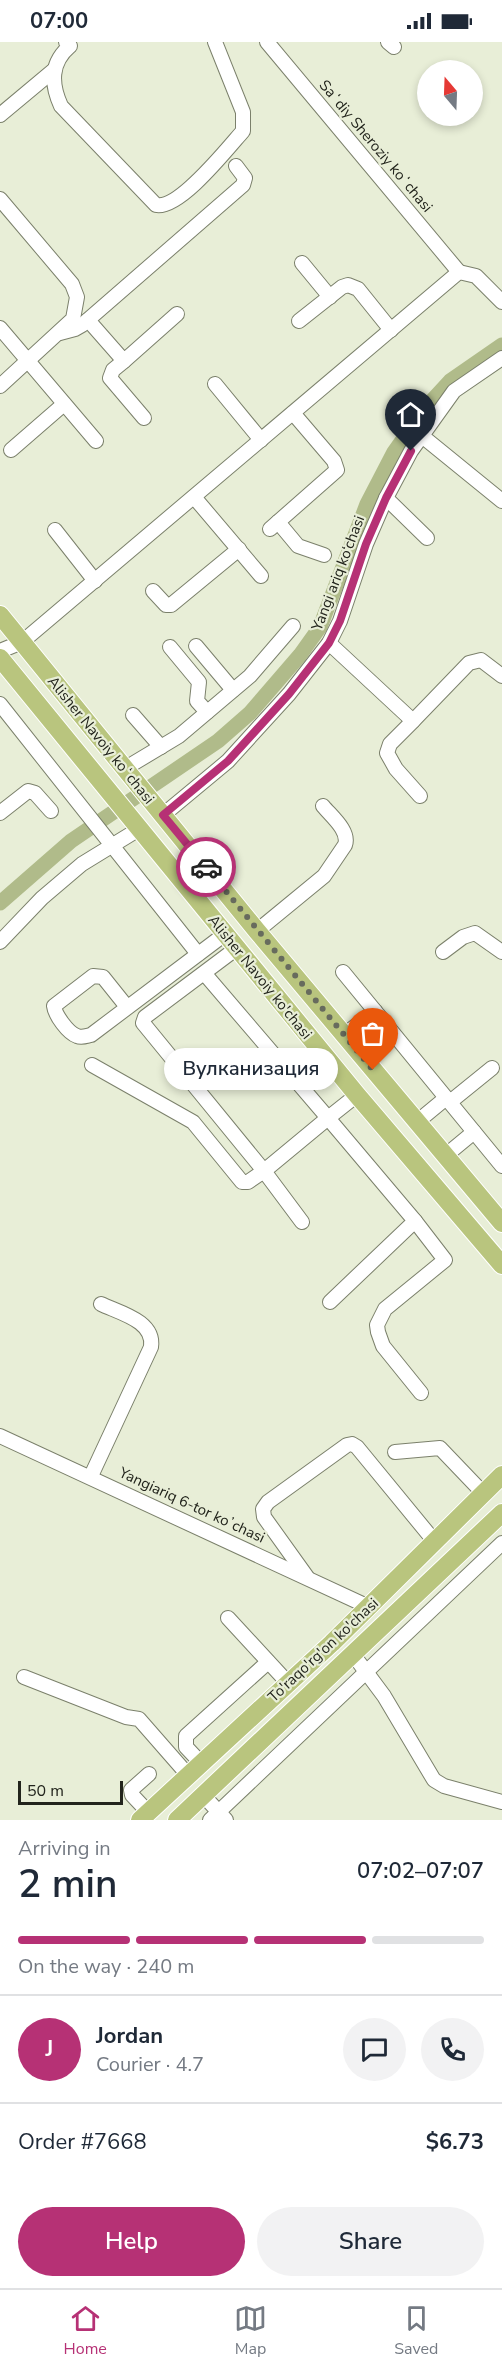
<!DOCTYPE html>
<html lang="en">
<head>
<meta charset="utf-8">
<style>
  body { margin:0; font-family:"Nunito Sans",sans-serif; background:#f2f2f3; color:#1f2937; height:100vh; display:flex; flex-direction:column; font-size:22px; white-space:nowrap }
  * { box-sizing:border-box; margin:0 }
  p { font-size:20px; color:#747a83 }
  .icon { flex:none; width:33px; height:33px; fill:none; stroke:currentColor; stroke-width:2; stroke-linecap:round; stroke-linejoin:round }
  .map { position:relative; height:1778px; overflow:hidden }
  .sheet { display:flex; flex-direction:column; background:#fff; flex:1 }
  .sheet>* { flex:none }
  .needle { width:39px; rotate:341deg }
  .controls { position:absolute; left:417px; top:18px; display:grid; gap:12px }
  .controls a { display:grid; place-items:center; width:66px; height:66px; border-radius:50%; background:#fff; box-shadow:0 3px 9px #0003; font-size:30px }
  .scale { position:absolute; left:18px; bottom:15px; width:105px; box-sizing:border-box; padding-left:6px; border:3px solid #22241c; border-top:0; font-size:16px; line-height:21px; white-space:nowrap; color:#22241c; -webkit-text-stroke:4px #e8eed7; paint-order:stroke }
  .pin { position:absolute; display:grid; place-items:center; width:51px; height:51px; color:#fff; margin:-62px -26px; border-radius:50% 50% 50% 0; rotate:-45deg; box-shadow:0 0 6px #0007 }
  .pin .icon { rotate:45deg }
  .courier { position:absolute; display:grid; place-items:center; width:60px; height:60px; margin:-30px; border:4px solid #b63175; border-radius:50%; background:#fff; color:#222; box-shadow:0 2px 8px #0007 }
  .bubble { position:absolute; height:42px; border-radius:21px; background:#fff; box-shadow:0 3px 9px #0003; font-size:20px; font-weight:600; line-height:42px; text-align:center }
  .overview em { font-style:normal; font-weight:600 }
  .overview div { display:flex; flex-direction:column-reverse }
  .overview { display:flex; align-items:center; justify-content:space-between; height:102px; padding:0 18px }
  h1 { font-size:39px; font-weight:600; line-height:45px }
  .bar { display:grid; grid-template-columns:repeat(4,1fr); gap:9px 6px; align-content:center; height:72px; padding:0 18px }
  .bar i { height:8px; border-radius:4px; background:#e0e1e3 }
  .bar .selected { background:#b63175 }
  .bar p { grid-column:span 4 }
  .line { display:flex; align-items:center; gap:15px; padding:0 18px; border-top:2px solid #e0e1e3 }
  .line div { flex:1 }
  .round { display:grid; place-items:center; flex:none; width:63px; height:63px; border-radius:32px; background:#f2f2f3 }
  .button { display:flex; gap:12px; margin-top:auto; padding:12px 18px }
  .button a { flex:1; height:69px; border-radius:36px; background:#b63175; color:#fff; font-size:24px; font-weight:600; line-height:69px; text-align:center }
  .button a+a { background:#f2f2f3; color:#1f2937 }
  .status { display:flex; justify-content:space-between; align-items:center; height:42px; padding:0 30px; background:#fff; direction:ltr }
  .status svg { height:16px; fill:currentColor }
  .dock { display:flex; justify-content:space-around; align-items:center; height:84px; border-top:2px solid #e0e1e3; background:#fff; font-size:16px; color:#747a83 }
  .dock a { display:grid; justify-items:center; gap:3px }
  .dock .selected { color:#b63175 }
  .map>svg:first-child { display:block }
</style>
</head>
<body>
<div class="status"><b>07:00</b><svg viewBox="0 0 49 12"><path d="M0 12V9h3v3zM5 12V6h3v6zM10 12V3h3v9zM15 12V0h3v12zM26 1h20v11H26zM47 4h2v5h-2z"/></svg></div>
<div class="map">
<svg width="502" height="1778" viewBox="0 0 502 1778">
  <rect width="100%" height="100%" fill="#e8eed7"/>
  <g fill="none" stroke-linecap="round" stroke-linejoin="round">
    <!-- canal -->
    <path stroke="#b0bb8a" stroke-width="15" d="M0,861l71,-62 147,-100 32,-28 50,-58 20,-28 47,-123 27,-52 32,-45 24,-26 52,-36"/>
    <defs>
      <g id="minor">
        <path d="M66,0l4,4c-20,17 -19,38 -9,60l95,99c23,5 71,-56 87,-74v-19l-28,-70"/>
        <path d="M267,0l192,230"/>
        <path d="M388,0l6,5"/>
        <path d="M0,73l54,-45"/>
        <path d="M0,157l72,85 5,13 -4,22 -73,67"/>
        <path d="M302,221l28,34"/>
        <path d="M88,278l36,41 53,-47"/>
        <path d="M299,279l43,-34 6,-2 10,4 33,41"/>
        <path d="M0,286l96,113"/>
        <path d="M60,291l15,-4 7,-4 161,-140 2,-7 -9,-12"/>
        <path d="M124,319l-11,9 -3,8 34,40"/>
        <path d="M215,342l46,56"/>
        <path d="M422,394l80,65"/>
        <path d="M11,408l53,-46"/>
        <path d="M194,455l67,79"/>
        <path d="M386,456l41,40"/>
        <path d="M278,480l20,24 26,9"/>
        <path d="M270,487l67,-59 -3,-9 -41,-48"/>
        <path d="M55,488l40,51"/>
        <path d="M153,549l13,14h5l68,-56"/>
        <path d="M329,601l84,78 56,-58 12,-3 21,16"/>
        <path d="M196,604l37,44"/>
        <path d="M170,605l29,35 -2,19 10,11"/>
        <path d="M0,609l22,-9 437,-370 17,4 26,26"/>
        <path d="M0,662l198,250"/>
        <path d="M133,673l28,32"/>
        <path d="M413,679l-23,23 -3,9 9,16 24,27"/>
        <path d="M124,727l55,-33 71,-60 43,-50"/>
        <path d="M0,771l28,-22 7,2 16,18"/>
        <path d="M163,773l65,-54 61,-67 40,-51 11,-22 26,-77 20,-46 25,-47 43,-60 48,-33"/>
        <path d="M257,889l67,-55 21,-31c5,-14 -14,-29 -22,-39"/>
        <path d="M0,900l42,-44 40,-34 57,-35"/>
        <path d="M443,910l20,-15 12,-4 27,19"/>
        <path d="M343,930l159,194"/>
        <path d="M204,931l124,145 -64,53 -121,-148 2,-6 92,-69"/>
        <path d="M127,965l-24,-30 -10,-1 -39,30c1,9 14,27 23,30 5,2 9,0 14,-1l134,-101"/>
        <path d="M344,993l31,-24"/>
        <path d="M92,1023l101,57 49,60h6l16,-11 38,51"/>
        <path d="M450,1060l42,-34"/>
        <path d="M417,1080l29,-24"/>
        <path d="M445,1114l29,-24"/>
        <path d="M415,1179l30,39 -60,49 -8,16 1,7 5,14 38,47"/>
        <path d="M330,1260l85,-81 -87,-103 29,-23"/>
        <path d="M0,1394l369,171"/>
        <path d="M395,1410l45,-4 44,46"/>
        <path d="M91,1434l60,-129c4,-26 -31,-34 -50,-43"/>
        <path d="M307,1535l-43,-60 -1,-8 5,-7 79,-57 5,-1 5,3 78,95"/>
        <path d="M228,1576l60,65"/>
        <path d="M352,1611l32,43 50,84 10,6 58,16"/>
        <path d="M24,1635l102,40 13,2 49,56"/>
        <path d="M201,1721l-15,-16v-11l82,-74"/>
        <path d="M203,1753l23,25"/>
        <path d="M148,1770l-16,-17 -1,-5 18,-16"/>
        <path d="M210,1778l292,-277"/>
      </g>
      <g id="major">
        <path d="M0,573l257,316 245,292"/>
        <path d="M0,616l357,437 145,170"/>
        <path d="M140,1778l192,-177 170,-168"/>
        <path d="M177,1778l325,-307"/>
      </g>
    </defs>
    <!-- minor casing -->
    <use href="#minor" stroke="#7b806b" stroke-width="16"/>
    <!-- major casing -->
    <use href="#major" stroke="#fff" stroke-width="20"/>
    <!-- minor -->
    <use href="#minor" stroke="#fff" stroke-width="14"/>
    <!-- major -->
    <use href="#major" stroke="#b9c57e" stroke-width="18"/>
  </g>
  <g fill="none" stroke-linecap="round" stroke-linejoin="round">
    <!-- done -->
    <path stroke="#676b5d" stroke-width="6" stroke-dasharray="0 10.8" d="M206,825l167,203"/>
    <!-- route -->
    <path stroke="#b63175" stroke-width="8" d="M206,825l-43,-52 65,-54 61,-67 40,-51 11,-22 26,-77 20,-46 25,-47"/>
  </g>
  <g text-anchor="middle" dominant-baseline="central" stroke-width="4.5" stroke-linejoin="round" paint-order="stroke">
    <!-- street labels -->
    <g font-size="15" fill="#22241c" stroke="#e8eed7">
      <text transform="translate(376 104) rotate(50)">Saʻdiy Sheroziy koʻchasi</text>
      <text transform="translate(338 531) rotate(-69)">Yangi ariq ko‘chasi</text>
      <text transform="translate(101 698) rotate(51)">Alisher Navoiy koʻchasi</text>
      <text transform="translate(260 935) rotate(51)">Alisher Navoiy ko'chasi</text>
      <text transform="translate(192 1463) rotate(25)">Yangiаriq 6-tor koʼchasi</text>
      <text transform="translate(323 1608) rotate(-43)">To'raqo'rg'on ko'chasi</text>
    </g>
  </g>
</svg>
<div class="controls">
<a><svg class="needle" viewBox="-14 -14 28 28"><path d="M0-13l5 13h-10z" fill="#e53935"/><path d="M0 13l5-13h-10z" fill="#747a83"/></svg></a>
</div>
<div class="scale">50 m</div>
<div class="pin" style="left:373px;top:1028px;background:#ea580c"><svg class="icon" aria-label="bag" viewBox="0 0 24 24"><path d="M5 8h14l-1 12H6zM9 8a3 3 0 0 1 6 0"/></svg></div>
<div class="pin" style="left:411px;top:409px;background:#1f2937"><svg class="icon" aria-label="home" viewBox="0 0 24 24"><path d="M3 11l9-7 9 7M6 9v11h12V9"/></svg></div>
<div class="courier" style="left:206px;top:825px"><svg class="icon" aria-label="car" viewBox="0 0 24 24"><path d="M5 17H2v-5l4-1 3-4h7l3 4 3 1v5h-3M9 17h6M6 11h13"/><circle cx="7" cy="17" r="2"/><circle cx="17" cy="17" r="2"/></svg></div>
<div class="bubble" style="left:164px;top:1006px;width:174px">Вулканизация</div>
</div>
<section class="sheet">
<div class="overview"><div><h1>2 min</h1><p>Arriving in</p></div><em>07:02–07:07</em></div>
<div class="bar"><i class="selected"></i><i class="selected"></i><i class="selected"></i><i></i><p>On the way · 240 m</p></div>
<div class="line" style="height:108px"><b class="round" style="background:#b63175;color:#fff">J</b><div><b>Jordan</b><p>Courier · 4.7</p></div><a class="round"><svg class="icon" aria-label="chat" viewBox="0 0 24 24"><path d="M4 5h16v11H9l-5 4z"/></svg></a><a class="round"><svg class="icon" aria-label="phone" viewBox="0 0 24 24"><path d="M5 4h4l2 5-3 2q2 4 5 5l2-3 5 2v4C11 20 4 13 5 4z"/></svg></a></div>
<div class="line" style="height:78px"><div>Order #7668</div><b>$6.73</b></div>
<div class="button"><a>Help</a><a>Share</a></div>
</section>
<nav class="dock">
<a class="selected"><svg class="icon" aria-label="home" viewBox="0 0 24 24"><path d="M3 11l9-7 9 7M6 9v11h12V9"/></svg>Home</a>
<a><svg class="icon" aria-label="map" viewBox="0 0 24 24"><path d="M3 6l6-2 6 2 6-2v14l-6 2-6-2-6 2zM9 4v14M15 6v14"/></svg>Map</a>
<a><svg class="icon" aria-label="saved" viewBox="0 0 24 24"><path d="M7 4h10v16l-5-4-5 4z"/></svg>Saved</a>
</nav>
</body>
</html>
